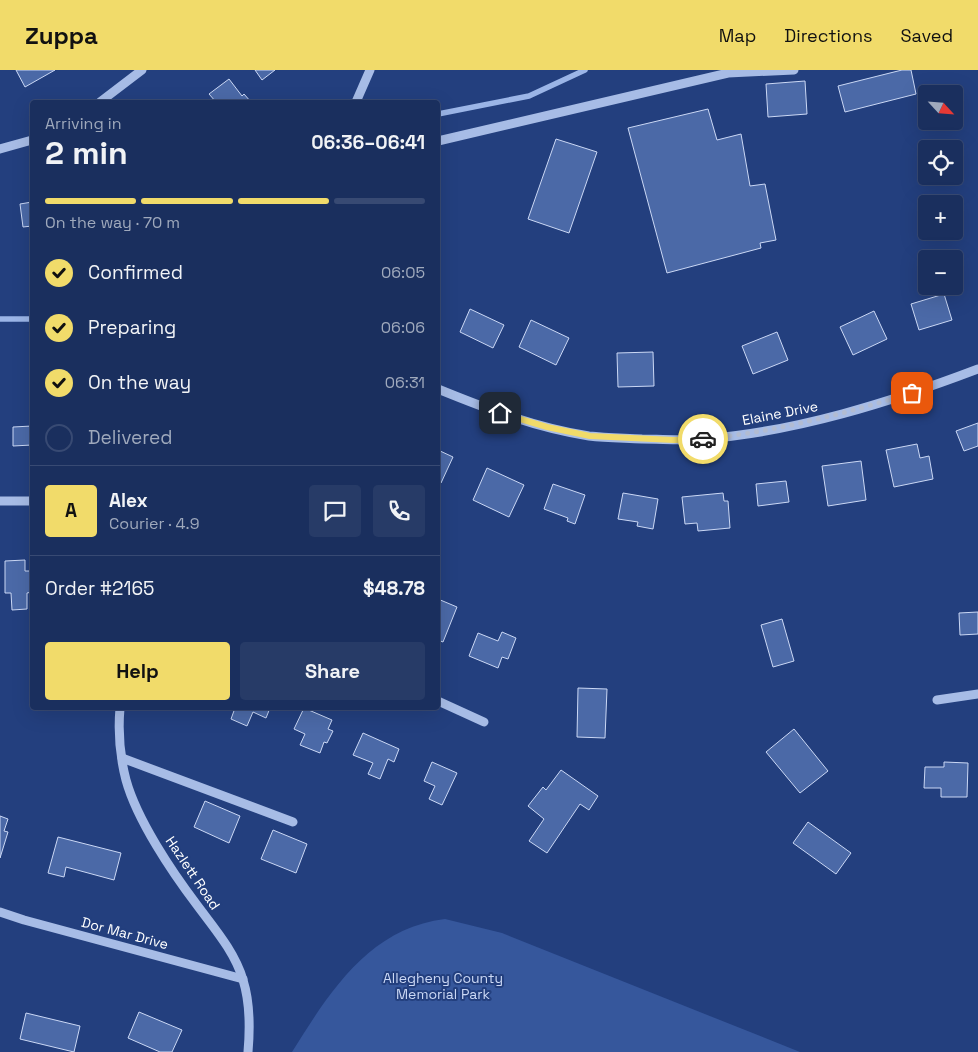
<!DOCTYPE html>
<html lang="en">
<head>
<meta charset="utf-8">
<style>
  body { margin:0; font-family:"Space Grotesk",sans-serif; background:#273b67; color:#f1f3f6; height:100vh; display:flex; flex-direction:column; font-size:19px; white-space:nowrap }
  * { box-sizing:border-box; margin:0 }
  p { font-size:16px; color:#9fa9bc }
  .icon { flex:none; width:28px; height:28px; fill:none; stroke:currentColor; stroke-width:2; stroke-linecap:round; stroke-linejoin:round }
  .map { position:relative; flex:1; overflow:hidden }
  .details { position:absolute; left:30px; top:30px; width:410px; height:610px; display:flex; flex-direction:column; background:#1a2f5e; border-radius:5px; box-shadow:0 5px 20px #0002,0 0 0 1px #384a73 }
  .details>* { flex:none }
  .needle { width:32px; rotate:116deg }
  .fabs { position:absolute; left:918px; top:15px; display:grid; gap:10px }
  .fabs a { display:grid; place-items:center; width:45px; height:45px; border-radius:5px; background:#1a2f5e; box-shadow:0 5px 20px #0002,0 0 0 1px #384a73; font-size:25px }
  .pin { position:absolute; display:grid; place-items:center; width:42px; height:42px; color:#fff; margin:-21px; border-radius:10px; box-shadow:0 2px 8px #0006 }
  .courier { position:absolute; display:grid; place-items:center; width:50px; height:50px; margin:-25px; border:4px solid #f1db6a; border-radius:50%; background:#fff; color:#222; box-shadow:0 1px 6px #0007 }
  .overview em { font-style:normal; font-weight:700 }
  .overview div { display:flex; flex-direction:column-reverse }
  .overview { display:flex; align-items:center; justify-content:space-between; height:85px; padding:0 15px }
  h1 { font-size:32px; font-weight:700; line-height:38px }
  .bar { display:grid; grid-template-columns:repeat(4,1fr); gap:8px 5px; align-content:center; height:60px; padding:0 15px }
  .bar i { height:6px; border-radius:4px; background:#384a73 }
  .bar .active { background:#f1db6a }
  .bar p { grid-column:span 4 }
  .line { display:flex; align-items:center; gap:12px; padding:0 15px; border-top:1px solid #384a73 }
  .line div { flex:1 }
  .round { display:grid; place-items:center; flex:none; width:52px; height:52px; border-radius:5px; background:#273b67 }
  ol { padding:0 15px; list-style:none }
  li { display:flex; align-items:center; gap:15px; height:55px }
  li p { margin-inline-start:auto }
  li .icon { padding:5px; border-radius:50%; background:#f1db6a; color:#111; stroke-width:4 }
  li:last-child { color:#9fa9bc }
  li i { width:28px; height:28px; border:2px solid #384a73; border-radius:50% }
  .action { display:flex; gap:10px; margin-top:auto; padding:10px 15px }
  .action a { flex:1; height:58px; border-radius:5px; background:#f1db6a; color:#111; font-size:20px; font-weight:700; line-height:58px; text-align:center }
  .action a+a { background:#273b67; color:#f1f3f6 }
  header { display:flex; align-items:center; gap:30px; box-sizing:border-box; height:70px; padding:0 25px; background:#f1db6a; color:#111 }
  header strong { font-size:24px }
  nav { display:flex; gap:28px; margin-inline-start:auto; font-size:18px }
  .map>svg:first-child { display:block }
</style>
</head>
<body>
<header>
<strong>Zuppa</strong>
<nav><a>Map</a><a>Directions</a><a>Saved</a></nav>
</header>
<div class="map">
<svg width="978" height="982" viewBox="0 0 978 982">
  <rect width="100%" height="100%" fill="#233f7e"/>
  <!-- green -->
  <path fill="#36579c" d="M445,849l57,14 298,119h-508c37,-59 77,-124 153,-133z"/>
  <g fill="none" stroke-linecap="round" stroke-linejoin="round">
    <!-- stream -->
    <g stroke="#9bb5e7" stroke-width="5.5">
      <path d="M438,44l91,-18 56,-26"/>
      <path d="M0,249h32"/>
    </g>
  </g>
  <!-- building -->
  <g fill="#4b69a7" stroke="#cbd8f5">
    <path d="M16,0h39l-30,17z"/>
    <path d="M255,0h20l-13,10z"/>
    <path d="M902,0h9l5,24 -71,18 -7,-26z"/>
    <path d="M229,9l13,17 2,-2 7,8h-35l-7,-8z"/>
    <path d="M805,11l2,33 -39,3 -2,-33z"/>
    <path d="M708,39l9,31 24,-6 9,52 15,-2 11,56 -16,3 1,5 -94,25 -39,-145z"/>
    <path d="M556,69l41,13 -28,81 -41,-14z"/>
    <path d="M32,132v24l-9,1 -3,-23z"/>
    <path d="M944,224l8,26 -33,10 -8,-26z"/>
    <path d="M470,239l34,16 -11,23 -33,-16z"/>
    <path d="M874,241l13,28 -34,16 -13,-28z"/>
    <path d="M531,250l38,18 -13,27 -37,-18z"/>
    <path d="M777,262l11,28 -35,14 -11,-28z"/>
    <path d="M653,282l1,34 -36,1 -1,-34z"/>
    <path d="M978,353v23l-14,5 -8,-20z"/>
    <path d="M32,356v19l-19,1v-19z"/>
    <path d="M917,374l3,14 9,-2 4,23 -39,8 -8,-37z"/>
    <path d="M438,380l15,7 -12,26 -3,-2z"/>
    <path d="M861,391l5,39 -38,6 -6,-40z"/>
    <path d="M487,398l37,17 -15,32 -36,-17z"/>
    <path d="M786,411l3,21 -31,4 -2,-22z"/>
    <path d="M553,414l32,11 -10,29 -8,-3 1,-3 -24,-9z"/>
    <path d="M623,423l35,6 -5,30 -16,-3 1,-4 -20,-3z"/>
    <path d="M723,423l1,8h4l2,27 -32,3 -1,-8 -12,1 -3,-27z"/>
    <path d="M25,490v11h7v21l-5,1v16l-15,1 -1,-17h-6v-32z"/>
    <path d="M438,529l19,8 -14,35 -5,-2z"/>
    <path d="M978,542v22l-18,1 -1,-22z"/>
    <path d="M782,549l12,42 -21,6 -12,-42z"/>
    <path d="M502,562l14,6 -8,21 -6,-2 -4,11 -29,-12 9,-23 20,8z"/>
    <path d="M578,618l29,1 -2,49 -28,-1z"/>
    <path d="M235,638h35l-4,10 -13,-6 -6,14 -16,-7z"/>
    <path d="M304,638l28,12 -4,9 5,2 -6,12 -3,-1 -4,11 -20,-8 5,-11 -11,-5z"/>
    <path d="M794,659l34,42 -28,22 -34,-41z"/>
    <path d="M363,663l36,16 -5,13 -6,-3 -8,20 -12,-5 5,-11 -20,-8z"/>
    <path d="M432,692l25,11 -15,32 -13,-6 6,-13 -11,-5z"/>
    <path d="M944,692l24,1 -1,34h-26v-9h-17l1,-21h19z"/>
    <path d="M561,700l37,26 -9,14 -9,-6 -33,49 -18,-12 15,-22 -16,-13 15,-19 3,3z"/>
    <path d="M205,731l35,15 -11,27 -35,-16z"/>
    <path d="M0,746l8,3 -4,12 4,1 -8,26z"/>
    <path d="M808,752l43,31 -15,21 -43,-31z"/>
    <path d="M273,760l34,14 -11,29 -35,-14z"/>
    <path d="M58,767l63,16 -7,27 -48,-13 -2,10 -16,-4z"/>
    <path d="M139,942l43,18 -10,22h-12l-32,-14z"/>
    <path d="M26,943l54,13 -6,26 -54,-13z"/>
  </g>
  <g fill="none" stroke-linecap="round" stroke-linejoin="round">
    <!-- minor -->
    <g stroke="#a7bce6" stroke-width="9">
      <path d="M100,32l42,-32"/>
      <path d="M356,32l14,-32"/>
      <path d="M438,71l290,-68 66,-3"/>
      <path d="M0,79l32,-9"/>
      <path d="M438,319c49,20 99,39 151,47 18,2 36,2 53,3 21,0 41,2 61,0 93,-7 188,-37 275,-70"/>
      <path d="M0,431h32"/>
      <path d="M937,630l41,-6"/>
      <path d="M438,631l46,21"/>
      <path d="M120,638c-2,23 0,49 6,72 11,40 46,92 71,125 17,23 38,47 46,75 7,22 7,49 5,72"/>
      <path d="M122,688l171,64"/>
      <path d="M0,842l24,8 219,59"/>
    </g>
  </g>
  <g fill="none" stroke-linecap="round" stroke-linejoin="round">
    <!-- done -->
    <path stroke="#b2bcd2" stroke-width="5" stroke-dasharray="0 9" d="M703,369c72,-7 140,-25 209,-46"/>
    <!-- route -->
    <path stroke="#f1db6a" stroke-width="6" d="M500,343l47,14 43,9 84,4 29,-1"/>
  </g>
  <g text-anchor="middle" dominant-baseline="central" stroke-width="4" stroke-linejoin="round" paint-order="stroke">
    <!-- street labels -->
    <g font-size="14" fill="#fff" stroke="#233f7e">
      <text transform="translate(780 343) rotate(-11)">Elaine Drive</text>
      <text transform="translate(193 803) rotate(56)">Hazlett Road</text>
      <text transform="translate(125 863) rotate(15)">Dor Mar Drive</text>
    </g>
    <!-- park labels -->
    <g font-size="14" fill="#cbd8f5" stroke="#233f7e">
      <text x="443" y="908">Allegheny County<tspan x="443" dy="16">Memorial Park</tspan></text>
    </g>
  </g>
</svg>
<div class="fabs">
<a><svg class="needle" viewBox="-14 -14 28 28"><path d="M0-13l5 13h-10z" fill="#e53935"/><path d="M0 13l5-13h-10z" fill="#9fa9bc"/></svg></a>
<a><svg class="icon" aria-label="locate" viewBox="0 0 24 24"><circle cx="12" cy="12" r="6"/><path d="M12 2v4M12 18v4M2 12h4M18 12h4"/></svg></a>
<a>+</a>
<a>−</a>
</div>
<div class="pin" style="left:912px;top:323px;background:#ea580c"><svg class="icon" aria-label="bag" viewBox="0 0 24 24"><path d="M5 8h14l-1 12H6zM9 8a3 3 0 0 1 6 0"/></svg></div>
<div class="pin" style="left:500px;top:343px;background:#1f2937"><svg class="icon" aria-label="home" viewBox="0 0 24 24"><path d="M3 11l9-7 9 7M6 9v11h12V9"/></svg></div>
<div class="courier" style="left:703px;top:369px"><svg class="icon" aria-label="car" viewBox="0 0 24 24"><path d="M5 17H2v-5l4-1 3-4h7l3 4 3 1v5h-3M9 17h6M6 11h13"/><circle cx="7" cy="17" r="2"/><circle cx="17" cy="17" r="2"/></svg></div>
<section class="details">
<div class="overview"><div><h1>2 min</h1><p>Arriving in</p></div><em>06:36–06:41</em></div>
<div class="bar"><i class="active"></i><i class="active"></i><i class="active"></i><i></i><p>On the way · 70 m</p></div>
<ol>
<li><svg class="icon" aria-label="check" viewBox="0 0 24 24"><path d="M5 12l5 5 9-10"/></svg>Confirmed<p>06:05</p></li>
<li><svg class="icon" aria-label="check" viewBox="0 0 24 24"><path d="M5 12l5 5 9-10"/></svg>Preparing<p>06:06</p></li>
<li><svg class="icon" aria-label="check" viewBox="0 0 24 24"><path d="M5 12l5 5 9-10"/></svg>On the way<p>06:31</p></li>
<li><i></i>Delivered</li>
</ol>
<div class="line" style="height:90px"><b class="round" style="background:#f1db6a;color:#111">A</b><div><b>Alex</b><p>Courier · 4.9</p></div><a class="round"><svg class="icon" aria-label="chat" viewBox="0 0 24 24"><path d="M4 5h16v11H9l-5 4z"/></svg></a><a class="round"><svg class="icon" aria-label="phone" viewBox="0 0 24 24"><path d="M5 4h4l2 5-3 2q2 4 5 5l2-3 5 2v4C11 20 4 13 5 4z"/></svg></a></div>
<div class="line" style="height:65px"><div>Order #2165</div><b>$48.78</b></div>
<div class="action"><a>Help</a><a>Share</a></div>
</section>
</div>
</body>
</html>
